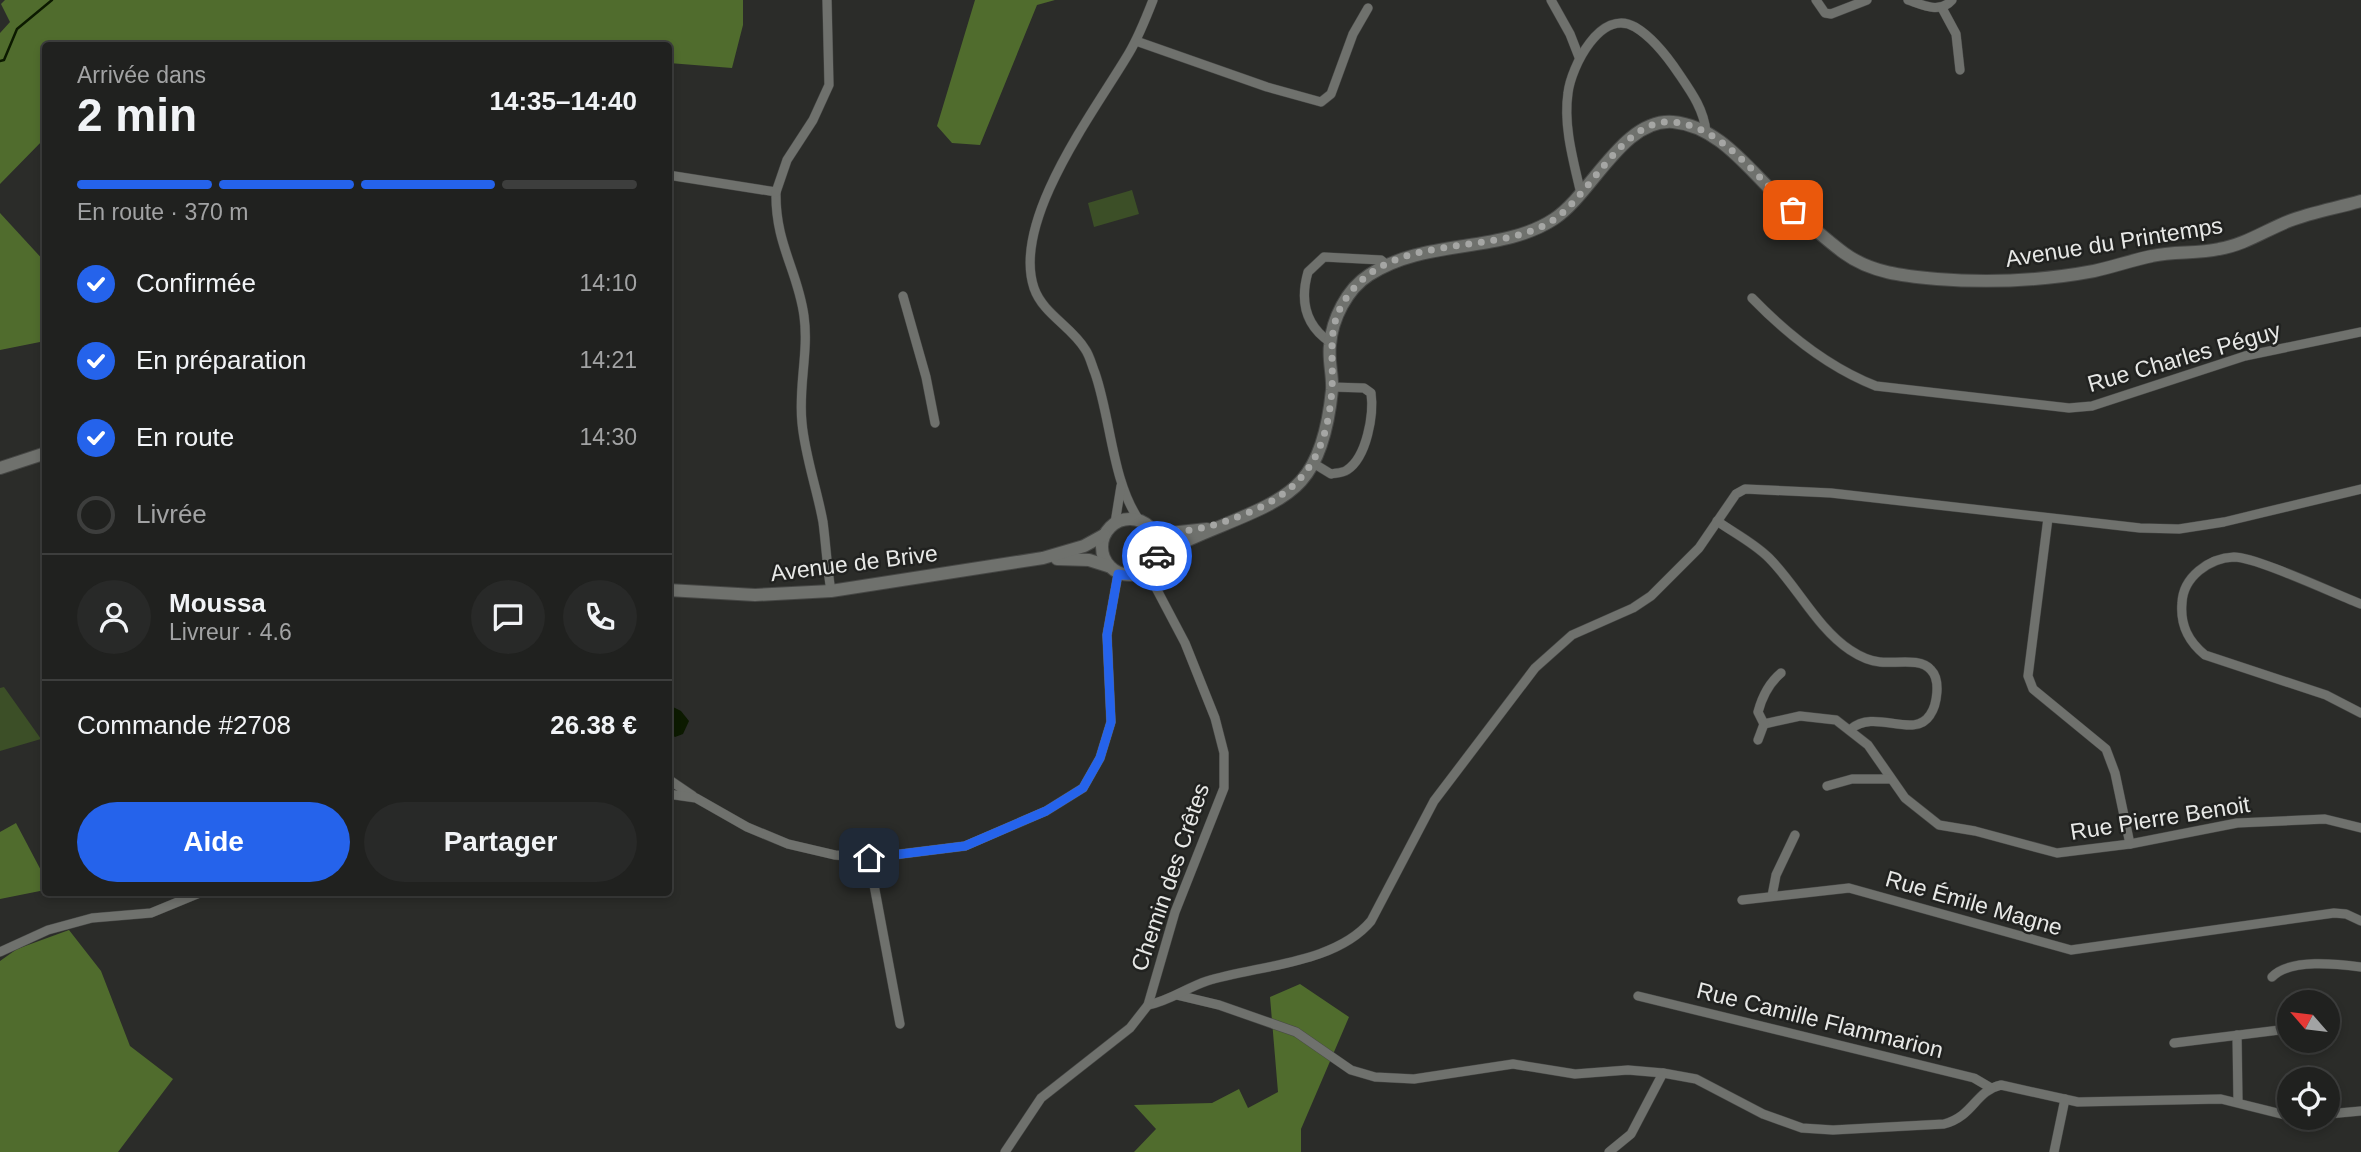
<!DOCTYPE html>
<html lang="fr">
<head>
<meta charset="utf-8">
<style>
  body { margin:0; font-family:Arial,sans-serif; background:#282928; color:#f1f3f6; height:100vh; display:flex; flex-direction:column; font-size:26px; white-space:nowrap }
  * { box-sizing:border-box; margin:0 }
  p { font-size:23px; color:#a2a3a4 }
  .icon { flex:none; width:38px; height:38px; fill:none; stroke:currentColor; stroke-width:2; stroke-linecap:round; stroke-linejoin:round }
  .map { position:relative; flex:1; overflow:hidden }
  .panel { position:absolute; left:42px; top:42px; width:630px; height:854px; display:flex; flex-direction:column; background:#20211f; border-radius:7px; box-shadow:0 4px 10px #0003,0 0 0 2px #3d3e3d }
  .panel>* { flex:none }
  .needle { width:46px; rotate:298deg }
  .buttons { position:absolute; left:2277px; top:990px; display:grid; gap:14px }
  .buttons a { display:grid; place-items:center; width:63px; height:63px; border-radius:50%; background:#20211f; box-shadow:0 4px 10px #0003,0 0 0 2px #3d3e3d; font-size:35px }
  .pin { position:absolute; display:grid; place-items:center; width:60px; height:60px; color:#fff; margin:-30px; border-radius:14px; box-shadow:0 4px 10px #0006 }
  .courier { position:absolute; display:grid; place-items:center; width:70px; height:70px; margin:-35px; border:5px solid #2563eb; border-radius:50%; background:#fff; color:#222; box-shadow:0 2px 9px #0007 }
  .summary em { font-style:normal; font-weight:800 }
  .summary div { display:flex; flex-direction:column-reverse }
  .summary { display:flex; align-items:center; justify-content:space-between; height:119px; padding:0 35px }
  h1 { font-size:46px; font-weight:800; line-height:52px }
  .bar { display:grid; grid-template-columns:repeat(4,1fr); gap:10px 7px; align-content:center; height:84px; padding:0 35px }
  .bar i { height:9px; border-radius:5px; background:#3d3e3d }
  .bar .on { background:#2563eb }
  .bar p { grid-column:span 4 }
  .line { display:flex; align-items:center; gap:18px; padding:0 35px; border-top:2px solid #3d3e3d }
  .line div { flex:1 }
  .round { display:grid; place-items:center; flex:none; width:74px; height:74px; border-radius:37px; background:#282928 }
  ol { padding:0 35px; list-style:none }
  li { display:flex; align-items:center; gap:21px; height:77px }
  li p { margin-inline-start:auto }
  li .icon { padding:7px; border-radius:50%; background:#2563eb; color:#fff; stroke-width:4 }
  li:last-child { color:#a2a3a4 }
  li i { width:38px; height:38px; border:4px solid #3d3e3d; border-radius:50% }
  .action { display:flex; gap:14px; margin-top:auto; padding:14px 35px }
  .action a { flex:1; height:80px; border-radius:42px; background:#2563eb; color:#fff; font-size:28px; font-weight:800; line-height:80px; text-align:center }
  .action a+a { background:#282928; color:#f1f3f6 }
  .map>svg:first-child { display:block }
</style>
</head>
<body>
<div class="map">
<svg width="2361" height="1152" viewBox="0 0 2361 1152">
  <rect width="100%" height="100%" fill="#2b2c29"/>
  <!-- green -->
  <g fill="#3c4f27">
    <path d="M1132,190l7,24 -45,13 -6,-24z"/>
    <path d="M4,687l37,52 -41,12v-63z"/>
  </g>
  <!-- forest -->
  <g fill="#506c2d">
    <path d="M5,0h738v25l-11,43 -63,-5 -1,-17h-184l-12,-6 -3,6h-423l-1,92 -45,46v-151l10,-11 -9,-18z"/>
    <path d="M975,0h80l-18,5 -57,140 -28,-2 -15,-17z"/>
    <path d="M0,213l46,50 -1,78 -45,9z"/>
    <path d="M16,823l29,55v12l-45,9v-67z"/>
    <path d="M69,930l32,41 29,75 43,33 -55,73h-118v-191l17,-12z"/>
    <path d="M1300,984l49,33 -48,112v23h-167l22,-23 -22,-24 78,-2 27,-14 9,19 30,-16 -8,-95z"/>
  </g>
  <!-- water -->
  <path fill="#0c1a00" d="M669,705l12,6 8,10 -6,13 -8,3 -6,-4z"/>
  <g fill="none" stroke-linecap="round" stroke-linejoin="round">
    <!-- stream -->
    <path stroke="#0c1a00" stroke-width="2.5" d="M0,61l4,-1 13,-31 35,-29"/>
    <defs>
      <g id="minor">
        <path d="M1551,0l19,34 9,23"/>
        <path d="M1816,0l9,13 6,1 36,-14"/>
        <path d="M1908,0c15,5 32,14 44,0"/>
        <path d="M1942,8l14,26 4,36"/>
        <path d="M1136,41l131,46 54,15 10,-8 22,-60 15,-26"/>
        <path d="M668,175l108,17c-1,52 22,79 28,124 5,36 -6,71 -2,107 3,33 15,66 21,99 3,23 4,46 8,69"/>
        <path d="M776,192l11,-32 26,-40 16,-35 -2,-85"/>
        <path d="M1581,194c-7,-31 -18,-68 -13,-101 3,-26 33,-86 67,-66 17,10 34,32 44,47 13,19 25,36 27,58"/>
        <path d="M903,296l23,81 9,46"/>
        <path d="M1752,298c34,35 78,70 124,88l193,22 23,-2 153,-50 116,-24"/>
        <path d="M1330,342c-25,-17 -30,-42 -22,-70l16,-15 57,3 6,5"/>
        <path d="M1313,463l18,11c5,-1 12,-1 16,-4 20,-13 27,-56 24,-77l-7,-5 -32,-1"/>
        <path d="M2048,518l-20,158 5,13 73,60 9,24 15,71"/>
        <path d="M1139,520c-27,-39 -28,-101 -44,-147 -3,-7 -5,-17 -10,-24 -14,-23 -42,-35 -51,-61 -23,-68 62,-179 95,-235 10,-17 17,-35 24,-53"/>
        <path d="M1717,521c17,12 37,22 52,37 28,28 48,70 81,92 9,6 19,11 30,12 14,2 41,-5 51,8 10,10 6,35 -1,45 -16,25 -55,-7 -79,14"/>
        <path d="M1115,523l6,-37"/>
        <path d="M2361,604c-26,-10 -105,-47 -127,-47 -25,1 -51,20 -52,46 -2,22 6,38 23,52l121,40 35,18"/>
        <path d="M1781,673c-12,10 -19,24 -23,39l6,12 36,-8 36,4 32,25 37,53 34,27 36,6 82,22 73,-9 107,-21 88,-4 36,9"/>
        <path d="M1758,740l6,-16"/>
        <path d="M668,779l25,17"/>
        <path d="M1827,786l25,-7h37"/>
        <path d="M668,794l28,4 51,29 41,17 47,11 34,3 96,-12 81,-35 37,-23 17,-30 11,-36 -4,-87 11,-61"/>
        <path d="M869,858l31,166"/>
        <path d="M1772,896l4,-21 19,-40"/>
        <path d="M1742,900l107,-12 222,62 263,-37 12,1 15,7"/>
        <path d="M0,952l48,-22 44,-12 59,-5 51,-21"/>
        <path d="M2272,977c18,-19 66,-13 89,-10"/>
        <path d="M1177,995l42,10 77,27 55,38 24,7 39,2 99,-15 62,10 53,-4 35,3 33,6 67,35 39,14 31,2 111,-6c30,-8 31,-33 57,-39l77,17 143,-3 68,17"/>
        <path d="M1638,996l336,82 17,10"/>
        <path d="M1148,1005c21,-4 38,-17 59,-24 52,-16 128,-17 164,-60l63,-120 101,-133 37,-33 61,-27 18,-12 48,-48 37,-54 9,-5 86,4 309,35 39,1 45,-7 137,-33"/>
        <path d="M2237,1035l1,66"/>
        <path d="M2174,1043l114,-14"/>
        <path d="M2328,1114l33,-3"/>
        <path d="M1005,1152l36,-54 89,-70 18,-23 27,-93 49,-124v-35l-9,-35 -30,-75 -38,-72"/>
        <path d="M1609,1152l22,-18 32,-61"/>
        <path d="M2054,1152l11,-53"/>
      </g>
      <g id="tertiary">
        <path d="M0,468l46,-15"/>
        <circle cx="1130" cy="547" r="28"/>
        <path d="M1153,530l17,3 37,-4"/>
        <path d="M1156,558c40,-29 115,-43 145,-77 21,-23 28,-61 31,-91 1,-15 -4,-30 -2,-45 2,-26 17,-56 39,-70 56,-37 132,-21 185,-56 38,-25 69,-101 119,-97 44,4 73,44 102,72 22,20 45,41 69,59 27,20 60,23 93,26 53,4 104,2 157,-8 19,-4 38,-11 58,-15 22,-5 45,-2 67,-7 25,-4 47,-19 70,-28 23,-9 48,-13 72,-20"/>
        <path d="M1057,559l32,1 19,6"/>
        <path d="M668,590l87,5 76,-4 212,-33 41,-12 20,-11"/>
      </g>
    </defs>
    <!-- minor casing -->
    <use href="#minor" stroke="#464745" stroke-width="10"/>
    <!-- tertiary casing -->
    <use href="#tertiary" stroke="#464745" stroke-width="14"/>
    <!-- minor -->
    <use href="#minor" stroke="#6f716d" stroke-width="9"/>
    <!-- tertiary -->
    <use href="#tertiary" stroke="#6f716d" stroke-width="12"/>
  </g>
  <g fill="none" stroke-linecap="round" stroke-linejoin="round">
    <!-- done -->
    <path stroke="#a5a6a4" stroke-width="7" stroke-dasharray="0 12.6" d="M1157,556l1,-12 -5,-14c33,5 62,-4 92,-16 61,-24 82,-61 87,-125 2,-39 -8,-67 22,-101 48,-54 133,-33 193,-64 41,-22 74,-105 124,-102 51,3 86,57 122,88"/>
    <!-- route -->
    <path stroke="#2563eb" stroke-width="9" d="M869,858l96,-12 81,-35 37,-23 17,-30 11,-36 -4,-87 11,-61c17,4 32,-1 39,-18"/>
  </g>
  <g text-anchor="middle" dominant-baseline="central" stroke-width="5" stroke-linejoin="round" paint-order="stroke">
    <!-- street labels -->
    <g font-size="23" fill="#e7e8e6" stroke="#212220">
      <text transform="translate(2114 242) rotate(-9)">Avenue du Printemps</text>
      <text transform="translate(2184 357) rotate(-16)">Rue Charles Péguy</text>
      <text transform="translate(854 563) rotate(-7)">Avenue de Brive</text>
      <text transform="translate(2160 818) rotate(-9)">Rue Pierre Benoit</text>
      <text transform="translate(1170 877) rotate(-71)">Chemin des Crêtes</text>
      <text transform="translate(1974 903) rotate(16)">Rue Émile Magne</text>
      <text transform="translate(1820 1020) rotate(14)">Rue Camille Flammarion</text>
    </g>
  </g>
</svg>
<div class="buttons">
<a><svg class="needle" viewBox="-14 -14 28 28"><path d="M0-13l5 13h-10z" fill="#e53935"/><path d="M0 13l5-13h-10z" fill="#a2a3a4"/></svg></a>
<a><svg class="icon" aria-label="locate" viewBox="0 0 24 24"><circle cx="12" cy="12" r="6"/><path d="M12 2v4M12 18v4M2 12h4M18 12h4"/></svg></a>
</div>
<div class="pin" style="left:1793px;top:210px;background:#ea580c"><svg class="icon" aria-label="bag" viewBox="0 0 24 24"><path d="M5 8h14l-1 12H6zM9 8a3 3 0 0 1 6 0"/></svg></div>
<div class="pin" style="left:869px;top:858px;background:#1f2937"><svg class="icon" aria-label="home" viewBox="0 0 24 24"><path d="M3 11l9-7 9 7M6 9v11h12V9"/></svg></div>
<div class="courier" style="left:1157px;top:556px"><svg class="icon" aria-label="car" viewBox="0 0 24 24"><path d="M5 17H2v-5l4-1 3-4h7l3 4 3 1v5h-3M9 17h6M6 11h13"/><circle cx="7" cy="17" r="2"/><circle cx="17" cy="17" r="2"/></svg></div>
<section class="panel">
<div class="summary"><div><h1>2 min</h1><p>Arrivée dans</p></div><em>14:35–14:40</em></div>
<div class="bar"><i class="on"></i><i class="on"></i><i class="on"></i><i></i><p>En route · 370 m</p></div>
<ol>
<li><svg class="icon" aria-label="check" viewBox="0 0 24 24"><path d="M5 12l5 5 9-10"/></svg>Confirmée<p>14:10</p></li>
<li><svg class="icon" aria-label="check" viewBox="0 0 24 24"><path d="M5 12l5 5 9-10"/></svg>En préparation<p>14:21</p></li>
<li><svg class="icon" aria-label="check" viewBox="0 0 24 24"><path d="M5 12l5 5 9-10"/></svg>En route<p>14:30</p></li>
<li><i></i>Livrée</li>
</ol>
<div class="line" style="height:126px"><a class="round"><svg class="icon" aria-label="person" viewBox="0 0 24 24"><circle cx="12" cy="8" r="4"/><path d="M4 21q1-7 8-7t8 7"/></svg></a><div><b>Moussa</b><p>Livreur · 4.6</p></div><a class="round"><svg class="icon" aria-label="chat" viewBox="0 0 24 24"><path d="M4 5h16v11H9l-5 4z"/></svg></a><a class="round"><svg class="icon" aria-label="phone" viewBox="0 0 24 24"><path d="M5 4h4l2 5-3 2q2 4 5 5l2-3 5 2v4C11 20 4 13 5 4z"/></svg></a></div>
<div class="line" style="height:91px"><div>Commande #2708</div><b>26.38 €</b></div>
<div class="action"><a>Aide</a><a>Partager</a></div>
</section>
</div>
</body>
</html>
